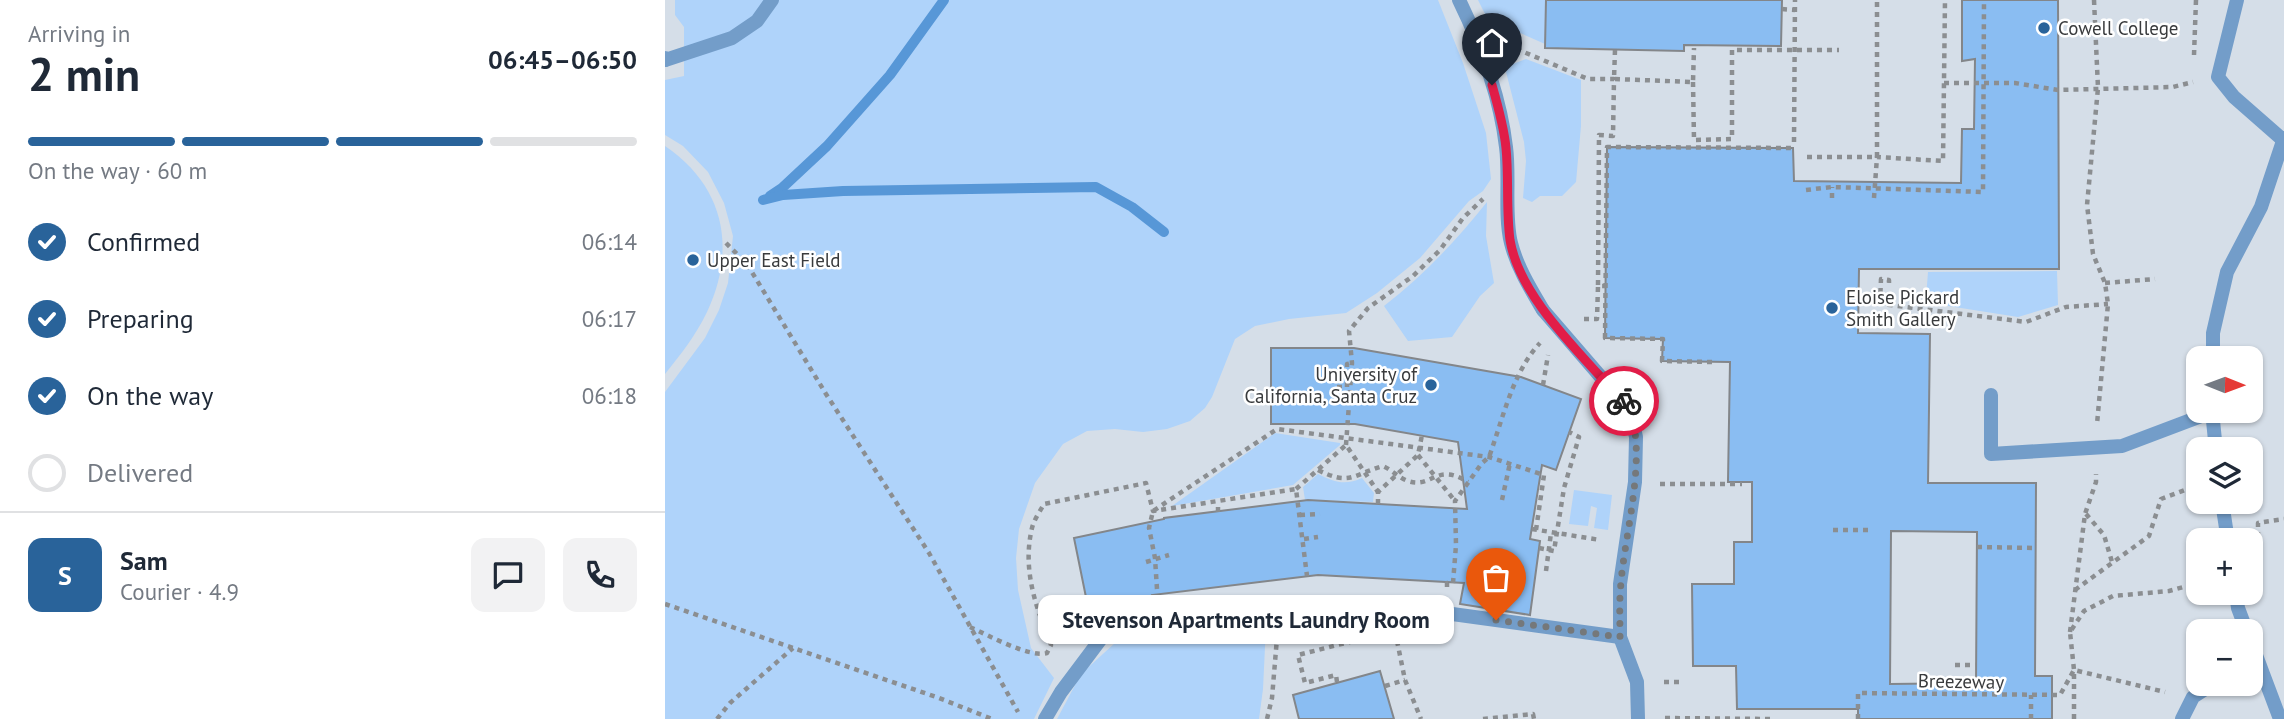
<!DOCTYPE html>
<html lang="en">
<head>
<meta charset="utf-8">
<style>
  body { margin:0; font-family:"PT Sans",sans-serif; background:#f2f2f3; color:#1f2937; height:100vh; display:flex; flex-direction:column; font-size:26px; white-space:nowrap }
  * { box-sizing:border-box; margin:0 }
  p { font-size:23px; color:#747a83 }
  .icon { flex:none; width:38px; height:38px; fill:none; stroke:currentColor; stroke-width:2; stroke-linecap:round; stroke-linejoin:round }
  .map { position:relative; flex:1; overflow:hidden }
  .drawer { display:flex; flex-direction:column; background:#fff; width:665px }
  .drawer>* { flex:none }
  .needle { width:46px; rotate:91deg }
  .fabs { position:absolute; left:1521px; top:346px; display:grid; gap:14px }
  .fabs a { display:grid; place-items:center; width:77px; height:77px; border-radius:14px; background:#fff; box-shadow:0 2px 5px #0004; font-size:35px }
  .pin { position:absolute; display:grid; place-items:center; width:60px; height:60px; color:#fff; margin:-72px -30px; border-radius:50% 50% 50% 0; rotate:-45deg; box-shadow:0 0 7px #0007 }
  .pin .icon { rotate:45deg }
  .courier { position:absolute; display:grid; place-items:center; width:70px; height:70px; margin:-35px; border:5px solid #e11d48; border-radius:50%; background:#fff; color:#222; box-shadow:0 2px 9px #0007 }
  .bubble { position:absolute; height:49px; border-radius:14px; background:#fff; box-shadow:0 2px 5px #0004; font-size:23px; font-weight:700; line-height:49px; text-align:center }
  .overview em { font-style:normal; font-weight:700 }
  .overview div { display:flex; flex-direction:column-reverse }
  .overview { display:flex; align-items:center; justify-content:space-between; height:119px; padding:0 28px }
  h1 { font-size:46px; font-weight:700; line-height:52px }
  .bar { display:grid; grid-template-columns:repeat(4,1fr); gap:10px 7px; align-content:center; height:84px; padding:0 28px }
  .bar i { height:9px; border-radius:5px; background:#e0e1e3 }
  .bar .on { background:#29639a }
  .bar p { grid-column:span 4 }
  .line { display:flex; align-items:center; gap:18px; padding:0 28px; border-top:2px solid #e0e1e3 }
  .line div { flex:1 }
  .round { display:grid; place-items:center; flex:none; width:74px; height:74px; border-radius:14px; background:#f2f2f3 }
  ol { padding:0 28px; list-style:none }
  li { display:flex; align-items:center; gap:21px; height:77px }
  li p { margin-inline-start:auto }
  li .icon { padding:7px; border-radius:50%; background:#29639a; color:#fff; stroke-width:4 }
  li:last-child { color:#747a83 }
  li i { width:38px; height:38px; border:4px solid #e0e1e3; border-radius:50% }
  main { display:flex; flex:1; min-height:0 }
  .map>svg:first-child { display:block }
</style>
</head>
<body>
<main>
<section class="drawer">
<div class="overview"><div><h1>2 min</h1><p>Arriving in</p></div><em>06:45–06:50</em></div>
<div class="bar"><i class="on"></i><i class="on"></i><i class="on"></i><i></i><p>On the way · 60 m</p></div>
<ol>
<li><svg class="icon" aria-label="check" viewBox="0 0 24 24"><path d="M5 12l5 5 9-10"/></svg>Confirmed<p>06:14</p></li>
<li><svg class="icon" aria-label="check" viewBox="0 0 24 24"><path d="M5 12l5 5 9-10"/></svg>Preparing<p>06:17</p></li>
<li><svg class="icon" aria-label="check" viewBox="0 0 24 24"><path d="M5 12l5 5 9-10"/></svg>On the way<p>06:18</p></li>
<li><i></i>Delivered</li>
</ol>
<div class="line" style="height:126px"><b class="round" style="background:#29639a;color:#fff">S</b><div><b>Sam</b><p>Courier · 4.9</p></div><a class="round"><svg class="icon" aria-label="chat" viewBox="0 0 24 24"><path d="M4 5h16v11H9l-5 4z"/></svg></a><a class="round"><svg class="icon" aria-label="phone" viewBox="0 0 24 24"><path d="M5 4h4l2 5-3 2q2 4 5 5l2-3 5 2v4C11 20 4 13 5 4z"/></svg></a></div>
</section>
<div class="map">
<svg width="1619" height="719" viewBox="0 0 1619 719">
  <rect width="100%" height="100%" fill="#e4e8ec"/>
  <!-- built -->
  <path fill="#d5dee8" fill-rule="evenodd" d="M0,0h1619v719h-1619zM1533,359h53v52h-53zM1533,450h53v52h-53zM1533,541h53v52h-53zM1533,632h53v52h-53z"/>
  <!-- green -->
  <g fill="#afd3fa">
    <path d="M10,0h763l25,63 23,70 5,46 -8,12 -14,10 -49,57 -43,35 -31,20 -57,6 -34,7 -20,13 -23,58 -7,11 -15,13 -23,8 -24,3 -28,-3 -28,2 -24,13 -28,39 -16,46 -3,29 2,32 13,58 23,30 -20,41h-369v-327l40,-54 14,-28 9,-27 5,-47 -9,-33 -16,-31 -25,-26 -18,-11v-55l19,-4v-49l-9,-12z"/>
    <path d="M813,0h68l-1,44 -54,-24 -6,-6z"/>
    <path d="M861,59l55,21v46l-5,56 -14,14h-22l-8,6 -9,-4 3,-37 -2,-19 -18,-70 4,-7z"/>
    <path d="M0,146c59,40 72,102 42,166 -11,23 -26,42 -42,62z"/>
    <path d="M822,202l-1,34 8,47 -14,13 -28,41 -44,4 -24,-35c39,-30 72,-65 103,-104z"/>
    <path d="M1392,271l1,34 -40,12 -95,-15 3,-4 2,-26z"/>
    <path d="M610,433l65,10v2l-47,40 -121,21z"/>
    <path d="M653,474c16,8 27,12 44,4l12,15 -1,9 -68,-2 -2,-13z"/>
    <path d="M909,490l38,5 -4,35 -14,-2 3,-20 -6,-2 -3,20 -19,-2z"/>
    <path d="M594,619l7,7 -3,63 -4,30h-202l24,-45 35,-32 52,-12z"/>
  </g>
  <g fill="none" stroke-linecap="round" stroke-linejoin="round">
    <!-- stream -->
    <g stroke="#5797d7" stroke-width="10">
      <path d="M105,196l12,-8 45,-42 63,-71 54,-75"/>
      <path d="M98,200l20,-5 60,-4 253,-4 36,20 32,25"/>
    </g>
  </g>
  <!-- building -->
  <g fill="#8abdf2" stroke="#83868a" stroke-width="2" fill-rule="evenodd">
    <path d="M881,0h236l-1,46 -97,-1v6l-139,-3z"/>
    <path d="M1297,0h96l1,269h-200l-1,64 72,1 -2,149h108l-1,193h17v43h-194v-10h-121l-1,-43h-43l-1,-82h42v-42h18v-60h-24l2,-120 -68,-1 1,-22 -58,-1 2,-191 186,1 1,33 167,2 1,-54h12l1,-70 -13,2zM1226,531l86,1 -1,151 -86,1z"/>
    <path d="M606,348h83l167,29 60,22 -25,71 -14,-5 -12,74 10,2 -10,74 -70,-11 4,-21 -146,-8 -166,20 1,4 -64,13 -15,-74 90,-19v-1l144,-18 159,9 -9,-67 -103,-18h-84z"/>
    <path d="M715,671l14,48h-95l-6,-24z"/>
  </g>
  <g fill="none" stroke-linecap="round" stroke-linejoin="round">
    <!-- path -->
    <g stroke="#8b8e91" stroke-width="4.5" stroke-dasharray="5 5" stroke-linecap="butt">
      <path d="M1429,0l4,88 -11,117 6,49 12,29 3,21 -11,120"/>
      <path d="M1117,9l13,1"/>
      <path d="M842,45l81,34h26l-1,57 -14,-1 -1,151h7"/>
      <path d="M950,50l-1,29 79,3 1,-34"/>
      <path d="M1529,55l2,-55"/>
      <path d="M1028,82l1,58 38,-1v-89h107"/>
      <path d="M1279,83h71l43,7 115,-3 20,-5"/>
      <path d="M1129,142l1,-142"/>
      <path d="M1142,157h70v-157"/>
      <path d="M1141,190l26,-3 151,5 1,-192"/>
      <path d="M1167,198v-11"/>
      <path d="M1209,198l3,-41 66,4 2,-161"/>
      <path d="M61,243l21,21 79,130 103,159 89,159"/>
      <path d="M1440,283l50,-4"/>
      <path d="M1193,301l168,21 40,-15 42,-3"/>
      <path d="M1215,303l1,-24 8,1v8"/>
      <path d="M919,319h13l1,-33"/>
      <path d="M1047,362l-50,-1 1,-22 -58,-1 2,-191 186,1"/>
      <path d="M878,385l5,-30"/>
      <path d="M672,387h10v-23l5,-1"/>
      <path d="M681,445l6,-82 -3,-32 19,-23 45,-32 27,-26 23,-32 20,-19"/>
      <path d="M753,455l37,46"/>
      <path d="M653,470c32,16 34,5 65,-4 9,4 16,12 25,15 24,8 28,-19 60,1"/>
      <path d="M995,484h82"/>
      <path d="M631,489l50,-44 32,47"/>
      <path d="M837,500l8,-37"/>
      <path d="M713,504v-12l40,-37 4,-20"/>
      <path d="M553,512v-10"/>
      <path d="M1421,514l18,21 8,27"/>
      <path d="M635,515l20,-1"/>
      <path d="M867,529l68,11"/>
      <path d="M1168,530h37"/>
      <path d="M639,539l14,-2"/>
      <path d="M1312,547l59,1"/>
      <path d="M874,548l15,3 10,-63 15,-51 -10,-5"/>
      <path d="M1593,557v-34l26,-4"/>
      <path d="M481,562l23,-7"/>
      <path d="M881,571l5,-38"/>
      <path d="M782,587v-4h6l3,-38 -1,-44 27,-38 7,-6c14,-38 23,-84 51,-114"/>
      <path d="M492,589l-2,-31 -6,-30 4,-17 124,-82 212,28 55,18 -8,55"/>
      <path d="M1410,590l74,-54 12,-37 37,-14"/>
      <path d="M0,604l274,94 53,21"/>
      <path d="M305,627c18,8 59,31 77,26l4,-8c-15,-38 -29,-75 -19,-117 2,-8 8,-17 12,-24l102,-21 7,28 143,-22 11,87"/>
      <path d="M730,631l10,49 16,39"/>
      <path d="M1405,632l15,-118 11,-32v-8"/>
      <path d="M1290,665h21"/>
      <path d="M672,682l-1,-7 -31,8 -7,-28 83,-21"/>
      <path d="M999,682h17"/>
      <path d="M720,686l20,-6"/>
      <path d="M1000,718l108,1"/>
      <path d="M52,719l13,-16 63,-55"/>
      <path d="M602,719l5,-21 6,-72"/>
      <path d="M818,719l50,-5 1,5"/>
      <path d="M1193,719v-26l202,2 14,-25 91,22"/>
      <path d="M1366,719v-24"/>
      <path d="M1409,719v-49l-4,-38 14,-21 29,-15 56,-5 29,-8"/>
    </g>
    <!-- service -->
    <g stroke="#739dc9" stroke-width="14">
      <path d="M794,0c22,45 41,96 47,147 4,29 -2,69 5,96 6,24 19,45 32,67"/>
      <path d="M1572,0l-19,77 16,20 49,43"/>
      <path d="M0,60l67,-22 25,-17 15,-21"/>
      <path d="M1548,359v-26l14,-61 34,-65 23,-69"/>
      <path d="M1326,395v59l131,-8 90,-34"/>
      <path d="M1547,411l4,39"/>
      <path d="M1557,502l6,39"/>
      <path d="M1571,593l2,15 9,24"/>
      <path d="M1586,642l29,77"/>
      <path d="M1517,719l11,-22 20,-13"/>
    </g>
    <!-- minor -->
    <g stroke="#739dc9" stroke-width="14">
      <path d="M0,58v2"/>
      <path d="M878,310l57,66 18,16 12,18 6,27 -1,45 -15,102v53l17,45 1,37"/>
      <path d="M380,719l16,-27 42,-56 26,-15 32,-7 118,-12 135,4 31,7 175,24"/>
    </g>
  </g>
  <g fill="none" stroke-linecap="round" stroke-linejoin="round">
    <!-- done -->
    <path stroke="#75787a" stroke-width="7" stroke-dasharray="0 12.6" d="M831,620l124,17c0,-18 -1,-36 1,-54 3,-47 31,-143 3,-182"/>
    <!-- route -->
    <path stroke="#e11d48" stroke-width="9" d="M827,85c6,21 12,42 14,63 3,30 0,62 4,92 8,49 55,98 88,134 9,9 19,16 26,27"/>
  </g>
  <!-- markers -->
  <g fill="#29639a" stroke="#fff" stroke-width="2.5">
    <circle cx="1379" cy="28" r="7"/>
    <circle cx="28" cy="260" r="7"/>
    <circle cx="1167" cy="308" r="7"/>
    <circle cx="766" cy="385" r="7"/>
  </g>
  <g text-anchor="middle" dominant-baseline="central" stroke-width="5" stroke-linejoin="round" paint-order="stroke">
    <!-- poi labels -->
    <g font-size="19" fill="#393b3d" stroke="#fff" text-anchor="start">
      <text x="1393" y="28">Cowell College</text>
      <text x="42" y="260">Upper East Field</text>
      <text x="1181" y="297">Eloise Pickard<tspan x="1181" dy="22">Smith Gallery</tspan></text>
      <text x="752" y="374" text-anchor="end">University of<tspan x="752" dy="22">California, Santa Cruz</tspan></text>
    </g>
    <!-- street labels -->
    <g font-size="19" fill="#393b3d" stroke="#fff">
      <text transform="translate(1296 681) rotate(1)">Breezeway</text>
    </g>
  </g>
</svg>
<div class="fabs">
<a><svg class="needle" viewBox="-14 -14 28 28"><path d="M0-13l5 13h-10z" fill="#e53935"/><path d="M0 13l5-13h-10z" fill="#747a83"/></svg></a>
<a><svg class="icon" aria-label="layers" viewBox="0 0 24 24"><path d="M12 4l9 5-9 5-9-5zM3 14l9 5 9-5"/></svg></a>
<a>+</a>
<a>−</a>
</div>
<div class="pin" style="left:831px;top:620px;background:#ea580c"><svg class="icon" aria-label="bag" viewBox="0 0 24 24"><path d="M5 8h14l-1 12H6zM9 8a3 3 0 0 1 6 0"/></svg></div>
<div class="pin" style="left:827px;top:85px;background:#1f2937"><svg class="icon" aria-label="home" viewBox="0 0 24 24"><path d="M3 11l9-7 9 7M6 9v11h12V9"/></svg></div>
<div class="courier" style="left:959px;top:401px"><svg class="icon" aria-label="bike" viewBox="0 0 24 24"><circle cx="6" cy="16" r="4"/><circle cx="18" cy="16" r="4"/><path d="M6 16l4-8h5l3 8M10 8l3 8H6M13 5h3"/></svg></div>
<div class="bubble" style="left:373px;top:595px;width:416px">Stevenson Apartments Laundry Room</div>
</div>
</main>
</body>
</html>
